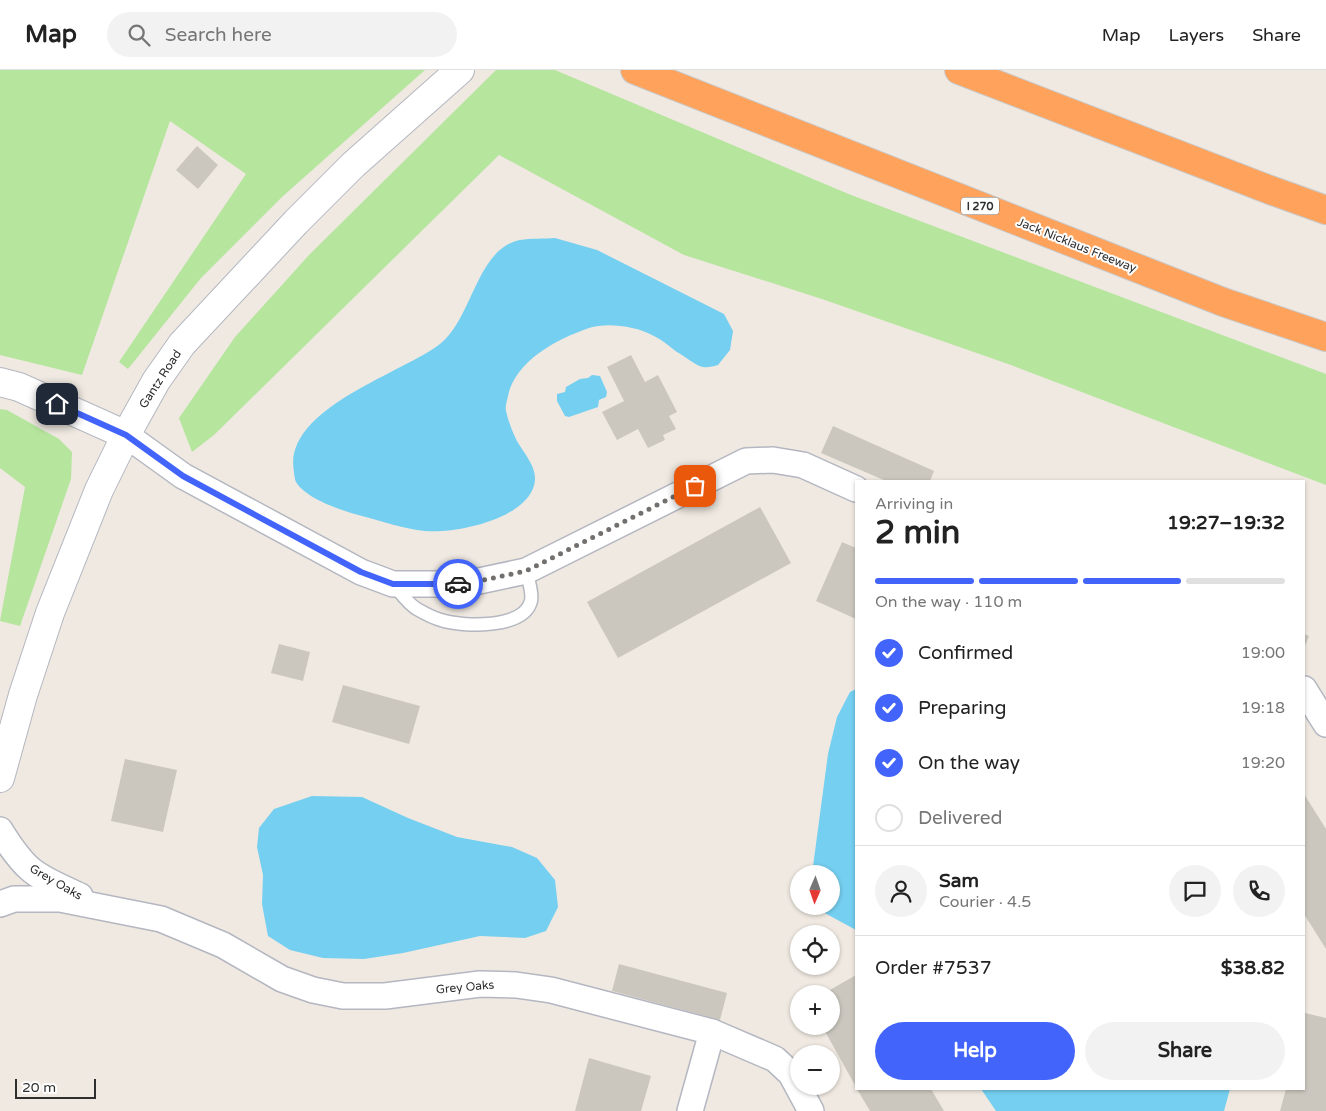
<!DOCTYPE html>
<html lang="en">
<head>
<meta charset="utf-8">
<style>
  body { margin:0; font-family:"Varela Round",sans-serif; background:#f2f2f2; color:#222; height:100vh; display:flex; flex-direction:column; font-size:19px; white-space:nowrap }
  * { box-sizing:border-box; margin:0 }
  p { font-size:16px; color:#767676 }
  .icon { flex:none; width:28px; height:28px; fill:none; stroke:currentColor; stroke-width:2; stroke-linecap:round; stroke-linejoin:round }
  .map { position:relative; flex:1; overflow:hidden }
  .side { position:absolute; left:855px; top:410px; width:450px; height:610px; display:flex; flex-direction:column; background:#fff; border-radius:0px; box-shadow:0 1px 4px #0004 }
  .side>* { flex:none }
  .needle { width:32px; rotate:182deg }
  .buttons { position:absolute; left:790px; top:795px; display:grid; gap:10px }
  .buttons a { display:grid; place-items:center; width:50px; height:50px; border-radius:50%; background:#fff; box-shadow:0 1px 4px #0004; font-size:25px }
  .scale { position:absolute; left:15px; bottom:12px; width:81px; box-sizing:border-box; padding-left:5px; border:2px solid #2e2e2e; border-top:0; font-size:14px; line-height:18px; white-space:nowrap; color:#2e2e2e; -webkit-text-stroke:4px #fff; paint-order:stroke }
  .pin { position:absolute; display:grid; place-items:center; width:42px; height:42px; color:#fff; margin:-21px; border-radius:10px; box-shadow:0 2px 8px #0006 }
  .courier { position:absolute; display:grid; place-items:center; width:50px; height:50px; margin:-25px; border:4px solid #4264fb; border-radius:50%; background:#fff; color:#222; box-shadow:0 1px 6px #0007 }
  .overview em { font-style:normal; font-weight:700 }
  .overview div { display:flex; flex-direction:column-reverse }
  .overview { display:flex; align-items:center; justify-content:space-between; height:85px; padding:0 20px }
  h1 { font-size:32px; font-weight:700; line-height:38px }
  .bar { display:grid; grid-template-columns:repeat(4,1fr); gap:8px 5px; align-content:center; height:60px; padding:0 20px }
  .bar i { height:6px; border-radius:4px; background:#e0e0e0 }
  .bar .current { background:#4264fb }
  .bar p { grid-column:span 4 }
  .line { display:flex; align-items:center; gap:12px; padding:0 20px; border-top:1px solid #e0e0e0 }
  .line div { flex:1 }
  .round { display:grid; place-items:center; flex:none; width:52px; height:52px; border-radius:26px; background:#f2f2f2 }
  ol { padding:0 20px; list-style:none }
  li { display:flex; align-items:center; gap:15px; height:55px }
  li p { margin-inline-start:auto }
  li .icon { padding:5px; border-radius:50%; background:#4264fb; color:#fff; stroke-width:4 }
  li:last-child { color:#767676 }
  li i { width:28px; height:28px; border:2px solid #e0e0e0; border-radius:50% }
  .cta { display:flex; gap:10px; margin-top:auto; padding:10px 20px }
  .cta a { flex:1; height:58px; border-radius:30px; background:#4264fb; color:#fff; font-size:20px; font-weight:700; line-height:58px; text-align:center }
  .cta a+a { background:#f2f2f2; color:#222 }
  header { display:flex; align-items:center; gap:30px; box-sizing:border-box; height:70px; padding:0 25px; background:#fff; border-bottom:1px solid #e0e0e0 }
  header strong { font-size:24px }
  nav { display:flex; gap:28px; margin-inline-start:auto; font-size:18px }
  .search { width:350px; height:45px; background:#f2f2f2; display:flex; align-items:center; gap:12px; box-sizing:border-box; padding:0 18px; border-radius:28px; color:#767676; font-size:19px }
  .map>svg:first-child { display:block }
</style>
</head>
<body>
<header>
<strong>Map</strong>
<div class="search"><svg class="icon" aria-label="search" viewBox="0 0 24 24"><circle cx="10" cy="10" r="6"/><path d="M15 15l6 6"/></svg>Search here</div>
<nav><a>Map</a><a>Layers</a><a>Share</a></nav>
</header>
<div class="map">
<svg width="1326" height="1041" viewBox="0 0 1326 1041">
  <rect width="100%" height="100%" fill="#efe9e1"/>
  <!-- green -->
  <g fill="#b6e59e">
    <path d="M0,0h425l-143,127 -81,81 -73,91 -9,-7 127,-188 -76,-53 -88,254 -82,-20z"/>
    <path d="M496,0h59l296,125 475,179v111l-315,-120 -189,-66 -138,-44 -185,-100 -285,280 -22,17 -13,-34 56,-81 74,-82z"/>
    <path d="M0,339l7,1 52,29 13,13 -1,27 -51,147 -20,-5 25,-134 -25,-19z"/>
  </g>
  <!-- water -->
  <g fill="#75cff0">
    <path d="M555,168l42,12 127,64 9,17 -3,19 -12,15c-4,1 -11,3 -15,2 -7,-1 -20,-12 -26,-15 -8,-6 -16,-13 -25,-17 -16,-9 -46,-13 -63,-7 -32,11 -74,33 -81,68 -1,5 -3,10 -2,15 2,9 6,20 10,28 6,12 20,26 19,41 -3,38 -79,54 -110,51 -21,-2 -43,-10 -63,-15 -19,-5 -56,-17 -66,-34 -1,-2 -2,-8 -2,-10 -12,-63 107,-98 146,-128 33,-26 36,-95 80,-104 11,-2 24,-1 35,-2z"/>
    <path d="M592,305l8,1 7,16 -1,5 -7,3 -1,7 -29,10 -4,-1 -8,-15v-7l8,-2 1,-5 14,-8 8,-1z"/>
    <path d="M856,619v241l-35,-19 -3,-5h13v-32h-19l16,-120 9,-37 13,-25z"/>
    <path d="M312,726l50,1 46,21 49,19 55,10 25,11 18,22 3,27 -12,24 -21,7 -45,-2 -77,17 -39,6 -41,-1 -33,-8 -22,-14 -6,-32 1,-29 -6,-28 2,-19 15,-19z"/>
    <path d="M981,1019h249l-6,22h-228z"/>
  </g>
  <!-- building -->
  <g fill="#cbc7bf">
    <path d="M197,76l21,19 -20,24 -22,-19z"/>
    <path d="M631,285l14,27 13,-7 19,37 -8,4 7,13 -13,6 2,5 -17,8 -10,-19 -21,11 -15,-28 22,-11 -17,-34z"/>
    <path d="M833,356l101,45 -4,10h-44l-65,-28z"/>
    <path d="M760,437l31,56 -173,95 -31,-56z"/>
    <path d="M842,472l14,6v71l-40,-18z"/>
    <path d="M1304,564l5,2 -5,12z"/>
    <path d="M279,574l31,8 -7,29 -32,-8z"/>
    <path d="M343,615l77,21 -11,38 -77,-22z"/>
    <path d="M125,689l52,11 -14,62 -52,-11z"/>
    <path d="M1304,724l22,35v120l-22,-35z"/>
    <path d="M619,894l108,29 -7,27 -108,-29z"/>
    <path d="M856,905v112l-34,-61h9v-32h-8z"/>
    <path d="M1305,943l21,5v93h-46l6,-22h18z"/>
    <path d="M589,988l62,18 -10,35h-66z"/>
    <path d="M857,1019h74l13,22h-74z"/>
  </g>
  <g fill="none" stroke-linecap="round" stroke-linejoin="round">
    <defs>
      <path id="service" d="M393,514c7,8 15,20 24,25 7,4 16,9 24,11 22,7 83,9 90,-19 2,-9 -3,-22 -5,-30"/>
      <g id="minor">
        <path d="M126,365l57,41 178,96 32,12h72l61,-13 220,-110 27,-1 30,5 53,24"/>
        <path d="M1304,619l22,35"/>
        <path d="M0,760c8,13 17,27 29,38 13,12 35,20 51,28"/>
        <path d="M0,834l14,-5h46l101,20 62,26 59,34 31,11 30,6h42l95,-12 36,1 35,5 161,42 63,27 16,15 20,37"/>
        <path d="M690,1041l22,-79"/>
      </g>
      <path id="tertiary" d="M0,312l19,5 107,48"/>
      <path id="secondary" d="M0,708l23,-83 27,-82 49,-123 27,-55 30,-54 26,-37 114,-122 57,-57 107,-95"/>
      <g id="motorway">
        <path d="M635,0l588,232 103,35"/>
        <path d="M959,0l311,120 56,20"/>
      </g>
    </defs>
    <!-- service casing -->
    <use href="#service" stroke="#b4b7c1" stroke-width="15"/>
    <!-- minor casing -->
    <use href="#minor" stroke="#b4b7c1" stroke-width="28"/>
    <!-- tertiary casing -->
    <use href="#tertiary" stroke="#b4b7c1" stroke-width="30"/>
    <!-- secondary casing -->
    <use href="#secondary" stroke="#b4b7c1" stroke-width="30"/>
    <!-- motorway casing -->
    <use href="#motorway" stroke="#c9c9c9" stroke-width="30"/>
    <!-- service -->
    <use href="#service" stroke="#fff" stroke-width="12"/>
    <!-- minor -->
    <use href="#minor" stroke="#fff" stroke-width="25"/>
    <!-- tertiary -->
    <use href="#tertiary" stroke="#fff" stroke-width="28"/>
    <!-- secondary -->
    <use href="#secondary" stroke="#fff" stroke-width="28"/>
    <!-- motorway -->
    <use href="#motorway" stroke="#ffa35c" stroke-width="28"/>
  </g>
  <g fill="none" stroke-linecap="round" stroke-linejoin="round">
    <!-- done -->
    <path stroke="#726f6d" stroke-width="5" stroke-dasharray="0 9" d="M458,514h7l61,-13 169,-85"/>
    <!-- route -->
    <path stroke="#4264fb" stroke-width="6" d="M57,334l69,31 57,41 178,96 32,12h65"/>
  </g>
  <g text-anchor="middle" dominant-baseline="central" stroke-width="4" stroke-linejoin="round" paint-order="stroke">
    <!-- shield labels -->
    <rect fill="#fff" stroke="#6d6d6d" stroke-width="1" x="961" y="127.5" width="38" height="17" rx="4"/>
    <g font-size="11" font-weight="bold" fill="#2e2e2e">
      <text x="980" y="136">I 270</text>
    </g>
    <!-- street labels -->
    <g font-size="12" fill="#2e2e2e" stroke="#fff">
      <text transform="translate(1077 175) rotate(22)">Jack Nicklaus Freeway</text>
      <text transform="translate(160 309) rotate(-57)">Gantz Road</text>
      <text transform="translate(56 812) rotate(30)">Grey Oaks</text>
      <text transform="translate(465 917) rotate(-5)">Grey Oaks</text>
    </g>
  </g>
</svg>
<div class="buttons">
<a><svg class="needle" viewBox="-14 -14 28 28"><path d="M0-13l5 13h-10z" fill="#e53935"/><path d="M0 13l5-13h-10z" fill="#767676"/></svg></a>
<a><svg class="icon" aria-label="locate" viewBox="0 0 24 24"><circle cx="12" cy="12" r="6"/><path d="M12 2v4M12 18v4M2 12h4M18 12h4"/></svg></a>
<a>+</a>
<a>−</a>
</div>
<div class="scale">20 m</div>
<div class="pin" style="left:695px;top:416px;background:#ea580c"><svg class="icon" aria-label="bag" viewBox="0 0 24 24"><path d="M5 8h14l-1 12H6zM9 8a3 3 0 0 1 6 0"/></svg></div>
<div class="pin" style="left:57px;top:334px;background:#1f2937"><svg class="icon" aria-label="home" viewBox="0 0 24 24"><path d="M3 11l9-7 9 7M6 9v11h12V9"/></svg></div>
<div class="courier" style="left:458px;top:514px"><svg class="icon" aria-label="car" viewBox="0 0 24 24"><path d="M5 17H2v-5l4-1 3-4h7l3 4 3 1v5h-3M9 17h6M6 11h13"/><circle cx="7" cy="17" r="2"/><circle cx="17" cy="17" r="2"/></svg></div>
<section class="side">
<div class="overview"><div><h1>2 min</h1><p>Arriving in</p></div><em>19:27–19:32</em></div>
<div class="bar"><i class="current"></i><i class="current"></i><i class="current"></i><i></i><p>On the way · 110 m</p></div>
<ol>
<li><svg class="icon" aria-label="check" viewBox="0 0 24 24"><path d="M5 12l5 5 9-10"/></svg>Confirmed<p>19:00</p></li>
<li><svg class="icon" aria-label="check" viewBox="0 0 24 24"><path d="M5 12l5 5 9-10"/></svg>Preparing<p>19:18</p></li>
<li><svg class="icon" aria-label="check" viewBox="0 0 24 24"><path d="M5 12l5 5 9-10"/></svg>On the way<p>19:20</p></li>
<li><i></i>Delivered</li>
</ol>
<div class="line" style="height:90px"><a class="round"><svg class="icon" aria-label="person" viewBox="0 0 24 24"><circle cx="12" cy="8" r="4"/><path d="M4 21q1-7 8-7t8 7"/></svg></a><div><b>Sam</b><p>Courier · 4.5</p></div><a class="round"><svg class="icon" aria-label="chat" viewBox="0 0 24 24"><path d="M4 5h16v11H9l-5 4z"/></svg></a><a class="round"><svg class="icon" aria-label="phone" viewBox="0 0 24 24"><path d="M5 4h4l2 5-3 2q2 4 5 5l2-3 5 2v4C11 20 4 13 5 4z"/></svg></a></div>
<div class="line" style="height:65px"><div>Order #7537</div><b>$38.82</b></div>
<div class="cta"><a>Help</a><a>Share</a></div>
</section>
</div>
</body>
</html>
